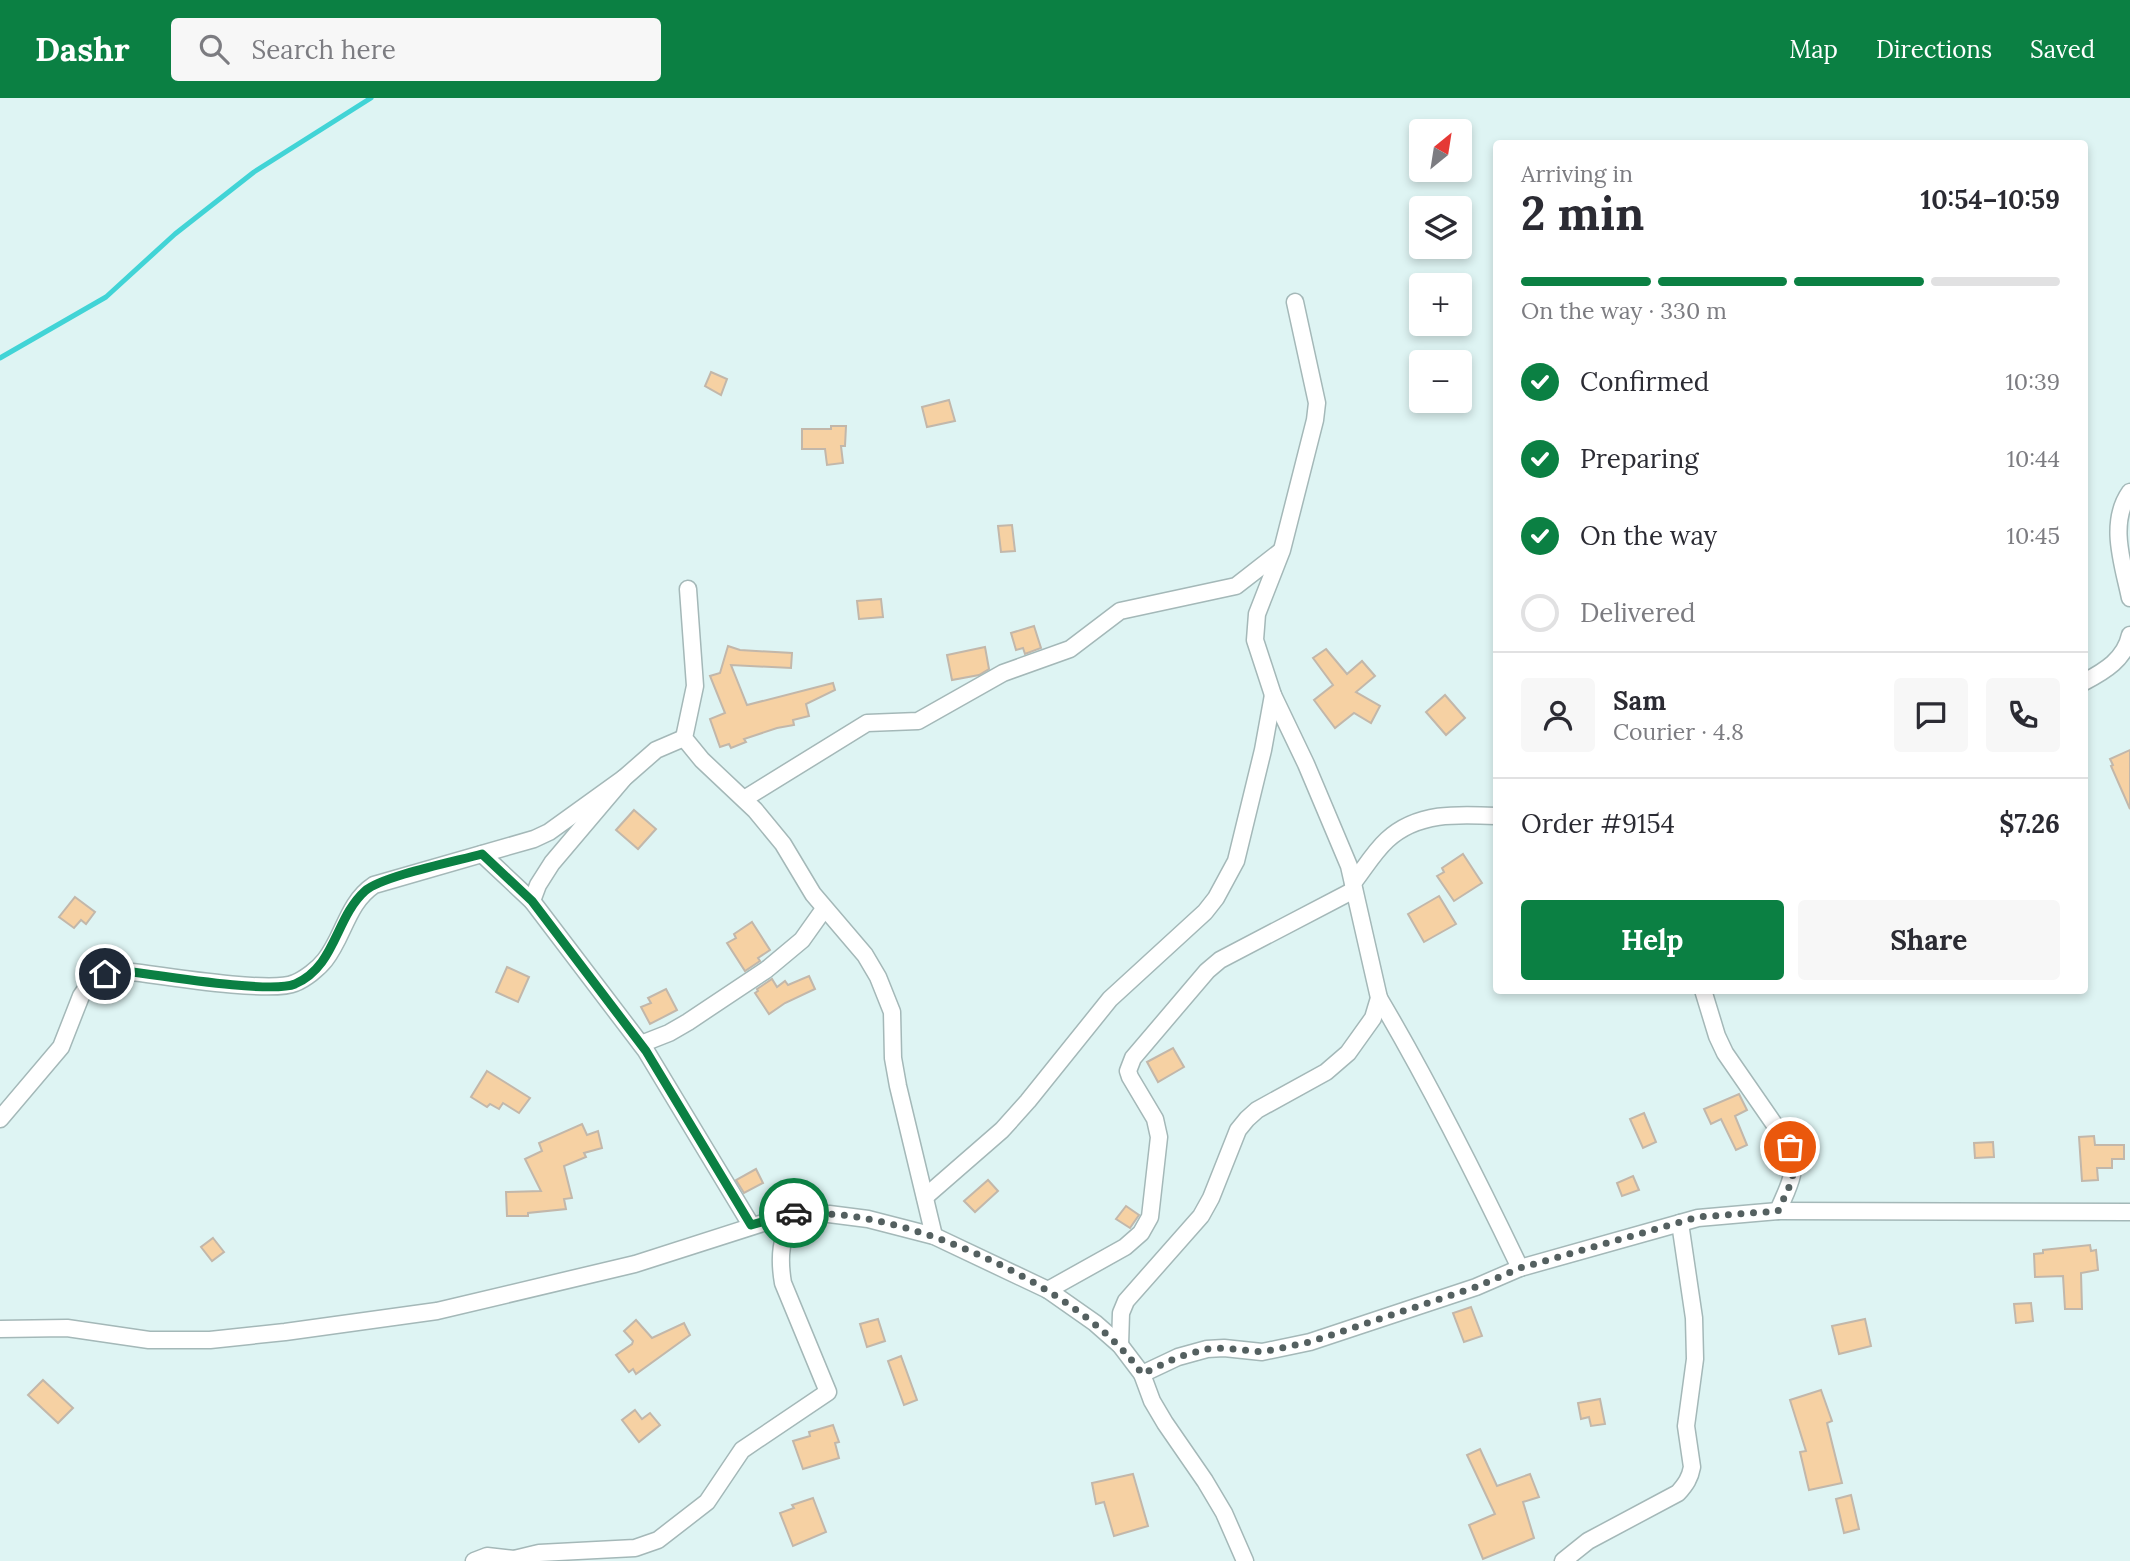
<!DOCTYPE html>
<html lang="en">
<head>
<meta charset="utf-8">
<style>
  body { margin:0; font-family:Lora,serif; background:#f7f7f7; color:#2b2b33; height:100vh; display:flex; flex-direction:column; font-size:26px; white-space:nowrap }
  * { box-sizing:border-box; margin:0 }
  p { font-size:23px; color:#7c7c81 }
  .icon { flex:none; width:38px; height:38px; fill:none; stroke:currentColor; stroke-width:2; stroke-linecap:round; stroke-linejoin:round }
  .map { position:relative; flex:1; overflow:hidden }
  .sheet { position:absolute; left:1493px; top:42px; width:595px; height:854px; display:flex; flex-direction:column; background:#fff; border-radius:7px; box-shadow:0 4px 10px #0003 }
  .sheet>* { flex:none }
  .needle { width:46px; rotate:30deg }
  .buttons { position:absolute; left:1409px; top:21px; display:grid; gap:14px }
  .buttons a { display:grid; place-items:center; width:63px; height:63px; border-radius:7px; background:#fff; box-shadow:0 4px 10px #0003; font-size:35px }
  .pin { position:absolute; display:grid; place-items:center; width:60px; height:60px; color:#fff; margin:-30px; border:4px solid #fff; border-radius:50%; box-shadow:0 2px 7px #0007 }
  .courier { position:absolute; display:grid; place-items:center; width:70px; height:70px; margin:-35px; border:5px solid #0b8043; border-radius:50%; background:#fff; color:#222; box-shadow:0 2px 9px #0007 }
  .summary em { font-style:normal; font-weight:700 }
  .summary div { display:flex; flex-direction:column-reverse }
  .summary { display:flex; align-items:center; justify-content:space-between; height:119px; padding:0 28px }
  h1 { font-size:46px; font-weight:700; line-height:52px }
  .bar { display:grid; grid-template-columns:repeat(4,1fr); gap:10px 7px; align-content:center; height:84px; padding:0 28px }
  .bar i { height:9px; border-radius:5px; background:#e1e1e2 }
  .bar .active { background:#0b8043 }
  .bar p { grid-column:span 4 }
  .line { display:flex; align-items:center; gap:18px; padding:0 28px; border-top:2px solid #e1e1e2 }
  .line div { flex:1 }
  .round { display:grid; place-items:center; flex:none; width:74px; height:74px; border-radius:7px; background:#f7f7f7 }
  ol { padding:0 28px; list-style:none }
  li { display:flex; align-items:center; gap:21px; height:77px }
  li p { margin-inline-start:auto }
  li .icon { padding:7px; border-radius:50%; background:#0b8043; color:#fff; stroke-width:4 }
  li:last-child { color:#7c7c81 }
  li i { width:38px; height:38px; border:4px solid #e1e1e2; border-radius:50% }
  .button { display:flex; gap:14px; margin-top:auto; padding:14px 28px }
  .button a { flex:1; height:80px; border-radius:7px; background:#0b8043; color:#fff; font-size:28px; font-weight:700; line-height:80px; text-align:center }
  .button a+a { background:#f7f7f7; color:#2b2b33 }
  header { display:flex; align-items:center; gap:42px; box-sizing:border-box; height:98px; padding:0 35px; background:#0b8043; color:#fff }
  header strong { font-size:33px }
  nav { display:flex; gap:38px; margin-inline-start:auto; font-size:24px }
  .search { width:490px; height:63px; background:#f7f7f7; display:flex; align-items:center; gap:18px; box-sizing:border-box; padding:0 24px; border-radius:7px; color:#7c7c81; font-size:26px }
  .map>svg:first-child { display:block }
</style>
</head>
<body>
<header>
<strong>Dashr</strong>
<div class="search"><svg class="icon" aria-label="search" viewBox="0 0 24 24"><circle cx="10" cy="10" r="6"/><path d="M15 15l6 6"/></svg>Search here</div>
<nav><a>Map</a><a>Directions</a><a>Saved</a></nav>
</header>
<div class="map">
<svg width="2130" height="1463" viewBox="0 0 2130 1463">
  <rect width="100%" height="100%" fill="#def4f3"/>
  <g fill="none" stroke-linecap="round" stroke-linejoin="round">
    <!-- stream -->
    <path stroke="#41d4d6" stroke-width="5" d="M0,260l106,-61 69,-63 79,-62 117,-74"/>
  </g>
  <!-- building -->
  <g fill="#f6d1a3" stroke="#c2b7aa" stroke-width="2">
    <path d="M711,274l16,7 -6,16 -16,-9z"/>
    <path d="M949,302l6,21 -28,6 -5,-20z"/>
    <path d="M831,328h15l-1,20h-4l2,17 -16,2 -2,-16h-23v-20h29z"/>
    <path d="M1012,427l3,26 -14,1 -3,-26z"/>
    <path d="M881,501l2,18 -24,2 -2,-18z"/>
    <path d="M1034,528l7,22 -16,6 -2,-6 -7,2 -5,-17z"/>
    <path d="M728,548l12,4 52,3 -1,15 -60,-3 16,40 86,-22 2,7 -29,14 3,12 -16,4 1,5 -17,3 -33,11 2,3 -15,6 -2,-4 -9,3 -10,-28 15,-6 -15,-37 10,-3z"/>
    <path d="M985,549l4,22 -10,6 -27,5 -5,-25z"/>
    <path d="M1326,551l21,25 15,-13 13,15 -19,16 24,14 -9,17 -17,-10 -19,15 -21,-28 19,-15 -20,-27z"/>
    <path d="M1445,597l20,23 -19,17 -20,-23z"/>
    <path d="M2130,652v59l-19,-43 2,-1 -3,-6z"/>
    <path d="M634,712l22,19 -18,20 -22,-19z"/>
    <path d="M1463,756l19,29 -28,18 -17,-25 7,-4 -2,-4z"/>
    <path d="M1439,798l17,28 -32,18 -16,-28z"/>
    <path d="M75,799l20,15 -9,12 -5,-4 -7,8 -15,-11z"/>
    <path d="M752,824l18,28 -12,8 2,3 -15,10 -18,-28 9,-5 -2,-4z"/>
    <path d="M507,869l22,10 -11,25 -22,-10z"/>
    <path d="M809,878l6,13 -30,14 -16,11 -14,-21 3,-2 -1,-2 15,-10 5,8 8,-6 3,4z"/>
    <path d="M666,891l11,21 -27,14 -9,-17 10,-4 -3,-5z"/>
    <path d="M1173,950l11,19 -26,15 -11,-20z"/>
    <path d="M487,973l43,27 -11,15 -16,-10 -4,6 -9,-5 -3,3 -16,-10z"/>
    <path d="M1739,996l8,16 -12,6 12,29 -11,5 -15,-31 -10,5 -7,-15z"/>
    <path d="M1644,1015l12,29 -13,6 -13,-29z"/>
    <path d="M582,1026l5,11 11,-4 4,17 -18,5 2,4 -22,9 8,32 -8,1 2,10 -38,4v3h-21l-1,-24 35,-1 -16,-32 17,-8 -3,-8z"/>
    <path d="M2094,1038l1,9h29v14h-12v9h-15l1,12 -16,1 -3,-44z"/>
    <path d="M1993,1044l1,15 -19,1 -1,-15z"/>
    <path d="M756,1071l7,14 -19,10 -8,-13z"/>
    <path d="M1633,1078l6,14 -17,6 -5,-13z"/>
    <path d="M988,1082l10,11 -23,21 -11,-11z"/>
    <path d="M1126,1108l13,9 -9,13 -14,-9z"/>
    <path d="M213,1140l11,14 -12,9 -11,-14z"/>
    <path d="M2090,1147l1,6 5,-1 2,20 -17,3 1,36h-17l-2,-33 -28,1 -1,-23 9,-1v-3z"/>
    <path d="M2031,1205l2,18 -17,2 -2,-19z"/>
    <path d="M1471,1209l11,29 -18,6 -11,-29z"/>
    <path d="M878,1221l7,22 -18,6 -7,-23z"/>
    <path d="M1865,1221l6,27 -32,8 -7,-28z"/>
    <path d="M636,1222l16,18 32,-15 6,12 -54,39 -3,-5 -4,3 -13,-17 16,-11 1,-3 -9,-10z"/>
    <path d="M901,1258l16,44 -13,5 -16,-44z"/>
    <path d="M43,1282l30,28 -15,15 -30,-28z"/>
    <path d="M1821,1292l11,31 -5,2 15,60 -33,7 -9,-38 6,-1 -16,-51z"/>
    <path d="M1600,1301l5,25 -14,2 -2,-9 -8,2 -3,-16z"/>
    <path d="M635,1312l7,9 8,-6 10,12 -21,17 -17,-22z"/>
    <path d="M833,1327l6,17 -4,1 4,15 -36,11 -10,-28 17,-5 -1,-4z"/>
    <path d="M1480,1351l17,37 33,-12 9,23 -16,5 11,36 -51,21 -14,-34 26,-11 -28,-59z"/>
    <path d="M1133,1376l15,52 -34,10 -10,-34 -8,2 -4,-21z"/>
    <path d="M1851,1397l8,34 -15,4 -8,-34z"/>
    <path d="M813,1400l13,34 -33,14 -13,-33 14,-5 -2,-3z"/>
  </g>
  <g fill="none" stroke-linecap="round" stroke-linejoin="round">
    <defs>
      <g id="minor">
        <path d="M2130,394c-22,31 -7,72 0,106"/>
        <path d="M688,491l7,97 -11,52 18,22 53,50 28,34 30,50 52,61 13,22 14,35 1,46 5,28 36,150"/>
        <path d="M2084,584c21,-11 41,-23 46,-47"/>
        <path d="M744,701l123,-76 51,-2 85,-48 67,-24 50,-38 116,-25 45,-35"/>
        <path d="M482,756l50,47 114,150 105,174"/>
        <path d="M1353,785c11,-14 21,-31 34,-43 30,-28 71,-26 109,-24"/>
        <path d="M532,803l6,-16 14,-22 72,-85 32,-28 28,-12"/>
        <path d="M1703,892l14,46 8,17 65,94c9,24 -3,42 -12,64"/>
        <path d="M1379,900c52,88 97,178 141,270"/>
        <path d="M641,946l28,-11 19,-11 78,-52 36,-30 22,-31"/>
        <path d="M0,1021l61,-72 20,-51 11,-16 13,-6 20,-3c33,4 146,23 170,12 10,-4 23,-14 30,-23 19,-24 22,-57 49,-75l160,-46 15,-7 75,-54"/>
        <path d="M925,1099l77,-67 26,-29 82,-102 95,-87 11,-14 20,-37 27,-111 10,-55"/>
        <path d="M1048,1192l77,-43 16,-14 9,-16 9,-80 -4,-18 -25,-42 -2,-6 5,-13 74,-87 13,-11 134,-70"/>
        <path d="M0,1231l67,-1 82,12h61l75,-8 152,-21 198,-47 156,-50h38l39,5 66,17 114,54 47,33 25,22 22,29 10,27 13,22 40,58 19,32 21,48"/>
        <path d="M1120,1247l1,-32 5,-12 75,-85 10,-18 27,-68 9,-11 10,-9 69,-38 22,-19 25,-35 6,-20 -30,-132 -43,-102 -33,-69 -18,-55 2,-26 25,-64 33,-130 2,-17 -22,-101"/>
        <path d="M1142,1276l36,-17 29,-8 17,-1 38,4 48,-10 166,-55 44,-19 178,-50 80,-7 352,1"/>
        <path d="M474,1463l13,-5 27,3 25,-6 96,-5 23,-8 49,-38 35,-52 86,-58 -45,-109c-5,-29 -1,-42 8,-69"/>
        <path d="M1563,1463l25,-20 90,-48c8,-9 12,-15 14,-26l-6,-41 9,-67 -1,-41 -14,-95"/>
      </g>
    </defs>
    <!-- minor casing -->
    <use href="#minor" stroke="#a4b8b8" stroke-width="19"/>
    <!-- minor -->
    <use href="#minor" stroke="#fff" stroke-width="16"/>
  </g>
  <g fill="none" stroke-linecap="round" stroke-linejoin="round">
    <!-- done -->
    <path stroke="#546060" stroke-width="7" stroke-dasharray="0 12.6" d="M794,1115c25,0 50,1 74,6 88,16 223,80 274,155l36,-17 29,-8 17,-1 38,4 48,-10 166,-55 44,-19 178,-51 80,-6c10,-23 22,-38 12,-64"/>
    <!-- route -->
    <path stroke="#0b8043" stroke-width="9" d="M105,876l20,-3c33,4 145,23 170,13 41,-18 40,-66 70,-93 17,-15 92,-30 117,-37l50,47 114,150 105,174 43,-12"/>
  </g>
</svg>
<div class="buttons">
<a><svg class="needle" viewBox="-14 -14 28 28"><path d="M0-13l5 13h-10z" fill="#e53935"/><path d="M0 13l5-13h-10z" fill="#7c7c81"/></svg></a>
<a><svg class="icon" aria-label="layers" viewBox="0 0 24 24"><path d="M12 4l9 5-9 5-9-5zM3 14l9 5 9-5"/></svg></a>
<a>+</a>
<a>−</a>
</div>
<div class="pin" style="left:1790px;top:1049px;background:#ea580c"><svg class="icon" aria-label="bag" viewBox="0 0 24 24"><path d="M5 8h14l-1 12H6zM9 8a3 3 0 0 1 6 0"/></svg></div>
<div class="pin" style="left:105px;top:876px;background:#1f2937"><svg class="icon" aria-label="home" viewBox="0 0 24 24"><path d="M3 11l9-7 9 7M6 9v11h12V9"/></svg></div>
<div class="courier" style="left:794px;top:1115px"><svg class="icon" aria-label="car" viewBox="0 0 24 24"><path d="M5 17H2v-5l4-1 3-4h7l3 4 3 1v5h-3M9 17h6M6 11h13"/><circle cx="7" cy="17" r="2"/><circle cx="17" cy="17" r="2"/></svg></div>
<section class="sheet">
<div class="summary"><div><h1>2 min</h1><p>Arriving in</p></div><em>10:54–10:59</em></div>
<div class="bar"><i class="active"></i><i class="active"></i><i class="active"></i><i></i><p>On the way · 330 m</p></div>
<ol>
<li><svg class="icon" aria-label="check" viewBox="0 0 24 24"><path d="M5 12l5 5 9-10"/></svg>Confirmed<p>10:39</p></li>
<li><svg class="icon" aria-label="check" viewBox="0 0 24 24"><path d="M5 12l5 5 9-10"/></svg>Preparing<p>10:44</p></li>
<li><svg class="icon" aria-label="check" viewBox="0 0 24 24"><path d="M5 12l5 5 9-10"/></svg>On the way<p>10:45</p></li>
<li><i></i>Delivered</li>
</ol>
<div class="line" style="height:126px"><a class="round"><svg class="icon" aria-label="person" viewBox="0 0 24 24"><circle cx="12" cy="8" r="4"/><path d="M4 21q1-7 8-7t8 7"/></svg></a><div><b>Sam</b><p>Courier · 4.8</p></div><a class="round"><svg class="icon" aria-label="chat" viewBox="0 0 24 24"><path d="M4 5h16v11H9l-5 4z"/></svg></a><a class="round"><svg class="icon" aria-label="phone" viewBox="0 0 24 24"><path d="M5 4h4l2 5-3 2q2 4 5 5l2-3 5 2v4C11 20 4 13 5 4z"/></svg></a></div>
<div class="line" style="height:91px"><div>Order #9154</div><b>$7.26</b></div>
<div class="button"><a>Help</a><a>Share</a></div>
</section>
</div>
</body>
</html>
